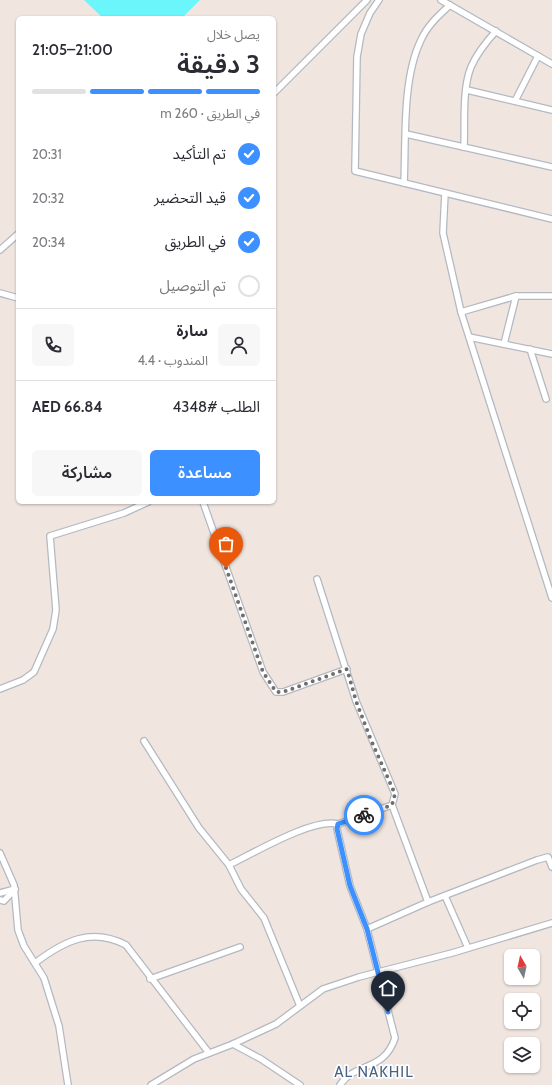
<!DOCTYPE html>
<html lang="ar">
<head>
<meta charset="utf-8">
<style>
  body { margin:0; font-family:Cabin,"Noto Sans Arabic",sans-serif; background:#f7f7f7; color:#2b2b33; direction:rtl; height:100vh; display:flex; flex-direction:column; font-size:15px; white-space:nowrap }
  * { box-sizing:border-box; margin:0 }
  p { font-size:13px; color:#7c7c81 }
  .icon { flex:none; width:22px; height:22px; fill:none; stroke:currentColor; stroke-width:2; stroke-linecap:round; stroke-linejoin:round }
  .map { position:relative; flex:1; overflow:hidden; direction:ltr }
  .sheet { position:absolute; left:16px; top:16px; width:260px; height:488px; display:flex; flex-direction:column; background:#fff; border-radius:6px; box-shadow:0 1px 3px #0004; direction:rtl }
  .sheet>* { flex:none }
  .needle { width:26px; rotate:351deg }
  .tools { position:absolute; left:504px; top:949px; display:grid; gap:8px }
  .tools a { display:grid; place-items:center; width:36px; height:36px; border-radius:6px; background:#fff; box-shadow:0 1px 3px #0004; font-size:20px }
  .pin { position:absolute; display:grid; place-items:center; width:34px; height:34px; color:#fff; margin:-41px -17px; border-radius:50% 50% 50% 0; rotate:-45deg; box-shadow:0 0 4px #0007 }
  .pin .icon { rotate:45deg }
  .courier { position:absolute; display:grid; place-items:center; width:40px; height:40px; margin:-20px; border:3px solid #3d90ff; border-radius:50%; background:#fff; color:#222; box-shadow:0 1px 5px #0007 }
  .head em { font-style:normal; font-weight:600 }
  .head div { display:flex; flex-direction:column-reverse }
  .head { display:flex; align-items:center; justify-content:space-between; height:68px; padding:0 16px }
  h1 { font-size:26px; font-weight:600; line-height:30px }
  .bar { display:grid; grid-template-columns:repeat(4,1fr); gap:6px 4px; align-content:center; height:48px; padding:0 16px }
  .bar i { height:5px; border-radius:3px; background:#e1e1e2 }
  .bar .on { background:#3d90ff }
  .bar p { grid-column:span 4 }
  .line { display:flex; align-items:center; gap:10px; padding:0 16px; border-top:1px solid #e1e1e2 }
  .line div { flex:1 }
  .round { display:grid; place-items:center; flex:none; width:42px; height:42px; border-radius:6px; background:#f7f7f7 }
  ol { padding:0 16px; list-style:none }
  li { display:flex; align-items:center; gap:12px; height:44px }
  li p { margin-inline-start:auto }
  li .icon { padding:4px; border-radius:50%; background:#3d90ff; color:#fff; stroke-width:4 }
  li:last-child { color:#7c7c81 }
  li i { width:22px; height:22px; border:2px solid #e1e1e2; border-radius:50% }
  .primary-button { display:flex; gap:8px; margin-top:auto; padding:8px 16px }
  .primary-button a { flex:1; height:46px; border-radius:6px; background:#3d90ff; color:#fff; font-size:16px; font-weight:600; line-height:46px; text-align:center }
  .primary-button a+a { background:#f7f7f7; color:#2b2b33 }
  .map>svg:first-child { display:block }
</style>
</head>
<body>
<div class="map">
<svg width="552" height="1085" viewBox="0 0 552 1085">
  <rect width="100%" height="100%" fill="#f0e5df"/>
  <!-- water -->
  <path fill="#6af6fa" d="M84,0h116l-18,18h-79z"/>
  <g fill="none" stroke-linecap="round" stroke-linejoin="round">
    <defs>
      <g id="minor">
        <path d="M379,0l-9,13 -9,21 -4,23 -2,114 197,48"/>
        <path d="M441,0l111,64"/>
        <path d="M467,90l85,20"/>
        <path d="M274,93l93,-93"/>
        <path d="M515,101l23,-45"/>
        <path d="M406,134l146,33"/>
        <path d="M464,147c1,-24 -2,-58 7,-80 6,-14 15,-25 25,-36"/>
        <path d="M404,183c2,-44 -2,-104 17,-143 6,-14 18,-25 29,-35"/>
        <path d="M445,193l-2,40 18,79 55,-16h36"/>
        <path d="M0,250l18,-16"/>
        <path d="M0,293l18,5"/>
        <path d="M461,312l91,286"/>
        <path d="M469,337l83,17"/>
        <path d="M504,344l12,-48"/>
        <path d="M530,349l16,50"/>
        <path d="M203,502l60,170 13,20h7l64,-23"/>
        <path d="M317,579l39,122 39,93 -3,11"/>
        <path d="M0,689l23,-9 11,-8 19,-43 3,-19 -6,-74 74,-23 24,-11"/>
        <path d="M144,741l55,87 30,37 12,24 23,29 36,88"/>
        <path d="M0,853l14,32 4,45 6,16 20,32 15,48 9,59"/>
        <path d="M229,865c25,-12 83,-47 109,-41"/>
        <path d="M0,893l15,-4"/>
        <path d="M445,896l23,52"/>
        <path d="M0,900l4,1 11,-12"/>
        <path d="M367,929l61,-27"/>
        <path d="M35,963c29,-22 56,-36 91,-18l83,108"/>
        <path d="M150,979l90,-32"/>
        <path d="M233,1044l28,15 39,26"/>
        <path d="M151,1085l43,-26 39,-15 43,-20 47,-35 36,-12 93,-24 100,-30"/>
        <path d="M340,1085c15,-23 44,-13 55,-47l-28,-109 -17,-43 -13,-57 1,-5 54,-19 36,97 109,-42 11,-3 4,10"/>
      </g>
    </defs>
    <!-- minor casing -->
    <use href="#minor" stroke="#b3b9c2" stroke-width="8"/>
    <!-- minor -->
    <use href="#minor" stroke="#fff" stroke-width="5.5"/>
  </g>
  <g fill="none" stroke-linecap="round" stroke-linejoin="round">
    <!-- done -->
    <path stroke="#726e6c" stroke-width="4" stroke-dasharray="0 7.2" d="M226,568l37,104 13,20h7l64,-23 9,32 15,39 24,54 -3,11 -28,10"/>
    <!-- route -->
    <path stroke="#3d90ff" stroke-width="5" d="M364,815l-26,9 -1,5 13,57 17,43 21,83"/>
  </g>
  <g text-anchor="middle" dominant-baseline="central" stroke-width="3.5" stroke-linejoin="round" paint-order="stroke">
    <!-- neighbourhood labels -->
    <g font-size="15" letter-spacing="1" fill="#486184" stroke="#fff">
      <text x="374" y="1072">AL NAKHIL</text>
    </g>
  </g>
</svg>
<div class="tools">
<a><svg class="needle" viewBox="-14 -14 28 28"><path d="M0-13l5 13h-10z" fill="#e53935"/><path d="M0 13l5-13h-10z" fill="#7c7c81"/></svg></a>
<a><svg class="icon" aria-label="locate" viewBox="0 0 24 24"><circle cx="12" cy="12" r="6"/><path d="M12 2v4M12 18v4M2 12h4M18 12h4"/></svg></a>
<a><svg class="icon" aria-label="layers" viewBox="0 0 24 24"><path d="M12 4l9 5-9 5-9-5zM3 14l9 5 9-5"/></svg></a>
</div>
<div class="pin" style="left:226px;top:568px;background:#ea580c"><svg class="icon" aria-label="bag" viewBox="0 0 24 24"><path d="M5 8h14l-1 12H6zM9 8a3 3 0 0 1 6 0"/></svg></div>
<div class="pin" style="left:388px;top:1012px;background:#1f2937"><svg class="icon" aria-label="home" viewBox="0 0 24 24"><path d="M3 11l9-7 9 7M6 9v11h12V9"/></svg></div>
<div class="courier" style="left:364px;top:815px"><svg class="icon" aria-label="bike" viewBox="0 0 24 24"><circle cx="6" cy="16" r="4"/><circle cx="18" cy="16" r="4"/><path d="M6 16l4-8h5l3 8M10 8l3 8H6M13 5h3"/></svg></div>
<section class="sheet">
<div class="head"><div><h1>3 دقيقة</h1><p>يصل خلال</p></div><em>21:00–21:05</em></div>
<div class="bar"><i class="on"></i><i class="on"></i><i class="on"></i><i></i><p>في الطريق · 260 m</p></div>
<ol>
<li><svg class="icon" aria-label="check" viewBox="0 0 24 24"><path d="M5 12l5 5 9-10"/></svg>تم التأكيد<p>20:31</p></li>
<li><svg class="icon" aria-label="check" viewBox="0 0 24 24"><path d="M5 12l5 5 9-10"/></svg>قيد التحضير<p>20:32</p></li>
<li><svg class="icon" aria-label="check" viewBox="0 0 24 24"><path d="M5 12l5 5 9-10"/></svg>في الطريق<p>20:34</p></li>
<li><i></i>تم التوصيل</li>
</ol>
<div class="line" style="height:72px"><a class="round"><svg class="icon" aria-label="person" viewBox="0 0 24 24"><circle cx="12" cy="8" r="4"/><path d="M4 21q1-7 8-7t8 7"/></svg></a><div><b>سارة</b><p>المندوب · 4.4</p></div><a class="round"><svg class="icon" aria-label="phone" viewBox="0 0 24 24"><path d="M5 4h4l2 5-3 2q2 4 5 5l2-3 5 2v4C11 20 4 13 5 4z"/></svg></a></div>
<div class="line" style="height:52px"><div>الطلب #4348</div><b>AED 66.84</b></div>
<div class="primary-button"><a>مساعدة</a><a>مشاركة</a></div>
</section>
</div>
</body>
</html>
